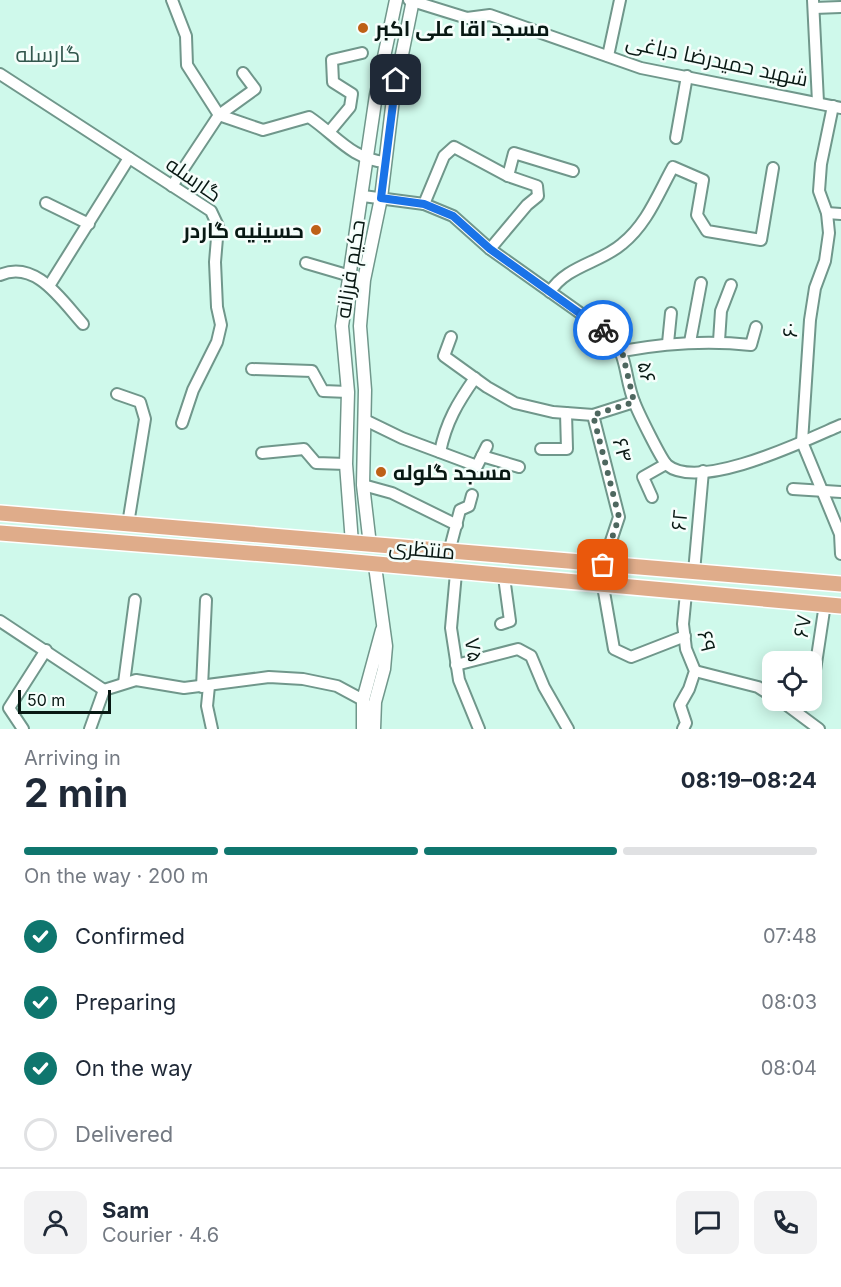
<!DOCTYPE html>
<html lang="en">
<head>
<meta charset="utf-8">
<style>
  body { margin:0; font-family:Inter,Cairo,sans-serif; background:#f2f2f3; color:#1f2937; height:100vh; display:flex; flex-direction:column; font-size:22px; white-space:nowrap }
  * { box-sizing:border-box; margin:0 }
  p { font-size:20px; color:#747a83 }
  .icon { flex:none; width:33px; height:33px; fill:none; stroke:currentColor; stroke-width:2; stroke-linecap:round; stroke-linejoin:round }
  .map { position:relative; height:729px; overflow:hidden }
  .sheet { display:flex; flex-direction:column; background:#fff; flex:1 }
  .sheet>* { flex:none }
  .fabs { position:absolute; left:762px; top:651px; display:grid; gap:12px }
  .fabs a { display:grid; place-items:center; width:60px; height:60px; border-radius:12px; background:#fff; box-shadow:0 3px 15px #0003; font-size:30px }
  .scale { position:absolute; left:18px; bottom:15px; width:93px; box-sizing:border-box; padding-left:6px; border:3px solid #081813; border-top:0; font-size:16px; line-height:21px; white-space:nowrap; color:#081813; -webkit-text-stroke:4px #f5fefb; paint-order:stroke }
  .pin { position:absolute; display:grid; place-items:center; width:51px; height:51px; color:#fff; margin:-26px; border-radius:12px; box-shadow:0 3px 9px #0006 }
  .courier { position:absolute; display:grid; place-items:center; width:60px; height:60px; margin:-30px; border:4px solid #1a73e8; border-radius:50%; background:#fff; color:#222; box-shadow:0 2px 8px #0007 }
  .head em { font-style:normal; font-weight:700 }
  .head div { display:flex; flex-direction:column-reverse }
  .head { display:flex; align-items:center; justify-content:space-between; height:102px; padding:0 24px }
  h1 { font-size:39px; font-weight:700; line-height:45px }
  .bar { display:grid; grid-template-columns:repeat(4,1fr); gap:9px 6px; align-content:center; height:72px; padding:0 24px }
  .bar i { height:8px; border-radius:4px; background:#e0e1e3 }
  .bar .selected { background:#0f766e }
  .bar p { grid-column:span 4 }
  .line { display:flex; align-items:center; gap:15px; padding:0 24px; border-top:2px solid #e0e1e3 }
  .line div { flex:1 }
  .round { display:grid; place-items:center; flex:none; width:63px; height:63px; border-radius:12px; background:#f2f2f3 }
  ol { padding:0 24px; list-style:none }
  li { display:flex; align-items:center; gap:18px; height:66px }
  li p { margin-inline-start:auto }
  li .icon { padding:6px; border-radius:50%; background:#0f766e; color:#fff; stroke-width:4 }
  li:last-child { color:#747a83 }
  li i { width:33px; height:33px; border:3px solid #e0e1e3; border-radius:50% }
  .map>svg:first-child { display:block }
</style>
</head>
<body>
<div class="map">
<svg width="841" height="729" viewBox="0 0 841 729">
  <rect width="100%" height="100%" fill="#cff9eb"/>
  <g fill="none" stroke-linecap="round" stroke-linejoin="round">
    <defs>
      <g id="minor">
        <path d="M172,0l14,36 1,29 32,50 -47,71"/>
        <path d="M409,0l58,18 23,-3 151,53 200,40"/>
        <path d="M813,0l5,102"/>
        <path d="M814,8l27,-1"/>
        <path d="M608,56l12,-56"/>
        <path d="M0,74l211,137 7,15 -3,36 2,45 4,18 -4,17 -24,48 -11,33"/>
        <path d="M833,106l-12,58 -2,27 8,22 2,20 -4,28 -10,27 -5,32 -8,122 38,92 1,20"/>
        <path d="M219,115l44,15 46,-13c27,18 42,42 76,45"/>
        <path d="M219,115l36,-26 -12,-16"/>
        <path d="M330,131l20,-24 2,-13 -19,-12 -1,-22 30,-7"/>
        <path d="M676,138l11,-62"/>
        <path d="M508,176l6,-23 59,18"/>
        <path d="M363,196l61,8 29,12 37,33 121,86c18,25 13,43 24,69 4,10 26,55 32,61 33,27 139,-25 174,-40"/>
        <path d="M46,203l43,21"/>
        <path d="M424,204l20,-48 10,-9 54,29 29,10 1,10 -11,9 -37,44"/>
        <path d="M827,213l14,1"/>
        <path d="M306,263l58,17"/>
        <path d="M0,275c36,-16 62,26 83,49"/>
        <path d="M49,286l80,-128"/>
        <path d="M550,292c16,-26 50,-29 72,-48 25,-20 36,-50 51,-77l30,13 -6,35 10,16 54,9 12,-72"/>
        <path d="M451,337l-7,19 43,31 28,16 38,9 40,3 41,-13"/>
        <path d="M719,341l2,-30 10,-26"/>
        <path d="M690,342l11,-59"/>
        <path d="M668,343l3,-30"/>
        <path d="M622,351c44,-8 84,-11 129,-6l5,-18"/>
        <path d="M252,369l60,2 11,20 25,1"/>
        <path d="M117,394l23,8 5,17 -17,105"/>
        <path d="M593,415l26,102 -16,48"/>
        <path d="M365,420l37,18 75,28 10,-20"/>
        <path d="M541,449h26l-1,-36"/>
        <path d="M440,452c6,-30 18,-50 35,-74"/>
        <path d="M262,453l42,-4 12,14 30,1"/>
        <path d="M482,456l37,11"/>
        <path d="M363,485l29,8 65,32"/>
        <path d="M793,489l48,3"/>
        <path d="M652,497l-9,-20 23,-13"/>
        <path d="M449,552l11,-42 9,-4 3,-11"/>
        <path d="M694,572l9,-101"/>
        <path d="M456,573l-5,55 8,52 20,49"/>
        <path d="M603,586l11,63 17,8 54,-21"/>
        <path d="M0,621l104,69"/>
        <path d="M501,624l9,-3 -6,-44"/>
        <path d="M456,665l62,-16 13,7 13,31 24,42"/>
        <path d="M695,671l63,16 14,9"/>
        <path d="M124,683l11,-83"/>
        <path d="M209,686l-2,20 5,23"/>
        <path d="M202,687l4,-87"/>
        <path d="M104,690l32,-10 48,8 85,-11 34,2 34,7 26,14"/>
        <path d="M812,690l13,-86"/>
        <path d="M780,700l39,29"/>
        <path d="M23,729l-14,-21 37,-58"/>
        <path d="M90,729l14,-39"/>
        <path d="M683,729l3,-6 -6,-18 9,-16 6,-18 -9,-22 -3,-25 3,-31"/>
      </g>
      <g id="tertiary">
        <path d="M352,543l-6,-79 2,-72 -6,-66 34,-231 20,-95"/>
        <path d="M370,545l-7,-60 2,-95 -5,-64 4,-46 17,-82 12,-99 20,-99"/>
        <path d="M363,729v-29l19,-70"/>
        <path d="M374,729l1,-27 9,-33 2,-23 -11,-80"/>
      </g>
      <g id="primary">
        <path d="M0,513l841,71"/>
        <path d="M0,533l300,24 541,49"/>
      </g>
    </defs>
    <!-- minor casing -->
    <use href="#minor" stroke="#70978b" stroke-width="14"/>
    <!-- tertiary casing -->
    <use href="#tertiary" stroke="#70978b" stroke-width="15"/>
    <!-- primary casing -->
    <use href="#primary" stroke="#fff" stroke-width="18"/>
    <!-- minor -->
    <use href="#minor" stroke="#fff" stroke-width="10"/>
    <!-- tertiary -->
    <use href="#tertiary" stroke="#fff" stroke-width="12"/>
    <!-- primary -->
    <use href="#primary" stroke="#dfac8a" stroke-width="15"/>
  </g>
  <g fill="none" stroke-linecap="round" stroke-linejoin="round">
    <!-- done -->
    <path stroke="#4e675f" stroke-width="6" stroke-dasharray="0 10.8" d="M603,330l19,21 12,51 -41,13 26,102 -16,48"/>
    <!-- route -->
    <path stroke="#1a73e8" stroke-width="8" d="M396,80l-15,118 43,6 29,12 37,33 113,81"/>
  </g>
  <!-- markers -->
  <g fill="#be6016" stroke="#f5fefb" stroke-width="2">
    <circle cx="363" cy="28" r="6"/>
    <circle cx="316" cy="230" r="6"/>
    <circle cx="381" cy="472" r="6"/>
  </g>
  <g text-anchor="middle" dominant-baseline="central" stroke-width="5" stroke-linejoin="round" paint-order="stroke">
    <!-- poi labels -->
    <g font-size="21" font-weight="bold" fill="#081813" stroke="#f5fefb" text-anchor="start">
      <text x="375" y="28">مسجد اقا علی اکبر</text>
      <text x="304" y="230" text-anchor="end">حسینیه گاردر</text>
      <text x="393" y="472">مسجد گلوله</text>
    </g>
    <!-- street labels -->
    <g font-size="21" fill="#081813" stroke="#f5fefb">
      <text transform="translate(717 60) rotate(12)">شهید حمیدرضا دباغی</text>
      <text transform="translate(194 179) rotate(35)">گارسله</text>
      <text transform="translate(350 269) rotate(-81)">حکیم فرزانه</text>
      <text transform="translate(790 330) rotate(-87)">۶۰</text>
      <text transform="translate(647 372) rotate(77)">۵۶</text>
      <text transform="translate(623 450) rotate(74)">۶۴</text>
      <text transform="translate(679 520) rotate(-85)">۶۲</text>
      <text transform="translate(422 549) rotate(5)">منتظری</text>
      <text transform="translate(802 626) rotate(-81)">۶۷</text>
      <text transform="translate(707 641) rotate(76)">۶۹</text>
      <text transform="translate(474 650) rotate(81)">۷۵</text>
    </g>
    <!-- neighbourhood labels -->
    <g font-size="22" fill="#32574d" stroke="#f5fefb">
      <text x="48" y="54">گارسله</text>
    </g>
  </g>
</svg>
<div class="fabs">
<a><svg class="icon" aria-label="locate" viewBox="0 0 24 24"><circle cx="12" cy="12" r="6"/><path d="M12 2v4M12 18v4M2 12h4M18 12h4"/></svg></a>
</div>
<div class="scale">50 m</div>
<div class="pin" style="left:603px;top:565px;background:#ea580c"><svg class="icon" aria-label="bag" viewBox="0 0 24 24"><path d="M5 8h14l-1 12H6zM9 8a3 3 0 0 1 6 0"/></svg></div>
<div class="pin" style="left:396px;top:80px;background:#1f2937"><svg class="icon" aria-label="home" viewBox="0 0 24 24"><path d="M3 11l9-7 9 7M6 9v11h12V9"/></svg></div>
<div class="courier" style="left:603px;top:330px"><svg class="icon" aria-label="bike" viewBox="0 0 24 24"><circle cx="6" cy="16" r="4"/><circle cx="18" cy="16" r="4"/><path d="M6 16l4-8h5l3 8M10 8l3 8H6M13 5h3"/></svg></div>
</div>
<section class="sheet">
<div class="head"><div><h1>2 min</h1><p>Arriving in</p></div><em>08:19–08:24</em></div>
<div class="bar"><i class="selected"></i><i class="selected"></i><i class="selected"></i><i></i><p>On the way · 200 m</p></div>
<ol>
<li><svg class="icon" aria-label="check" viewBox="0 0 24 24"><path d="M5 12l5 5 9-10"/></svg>Confirmed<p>07:48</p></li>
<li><svg class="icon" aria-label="check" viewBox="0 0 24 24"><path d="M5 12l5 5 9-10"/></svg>Preparing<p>08:03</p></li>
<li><svg class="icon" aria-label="check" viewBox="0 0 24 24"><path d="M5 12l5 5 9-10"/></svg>On the way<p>08:04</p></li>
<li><i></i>Delivered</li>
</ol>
<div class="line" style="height:108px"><a class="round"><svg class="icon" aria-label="person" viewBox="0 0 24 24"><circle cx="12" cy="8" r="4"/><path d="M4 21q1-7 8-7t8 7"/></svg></a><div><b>Sam</b><p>Courier · 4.6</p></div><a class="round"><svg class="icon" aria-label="chat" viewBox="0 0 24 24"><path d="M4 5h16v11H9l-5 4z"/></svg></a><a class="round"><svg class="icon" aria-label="phone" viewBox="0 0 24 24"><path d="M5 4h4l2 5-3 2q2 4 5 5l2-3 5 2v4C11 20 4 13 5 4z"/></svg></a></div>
</section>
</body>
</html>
